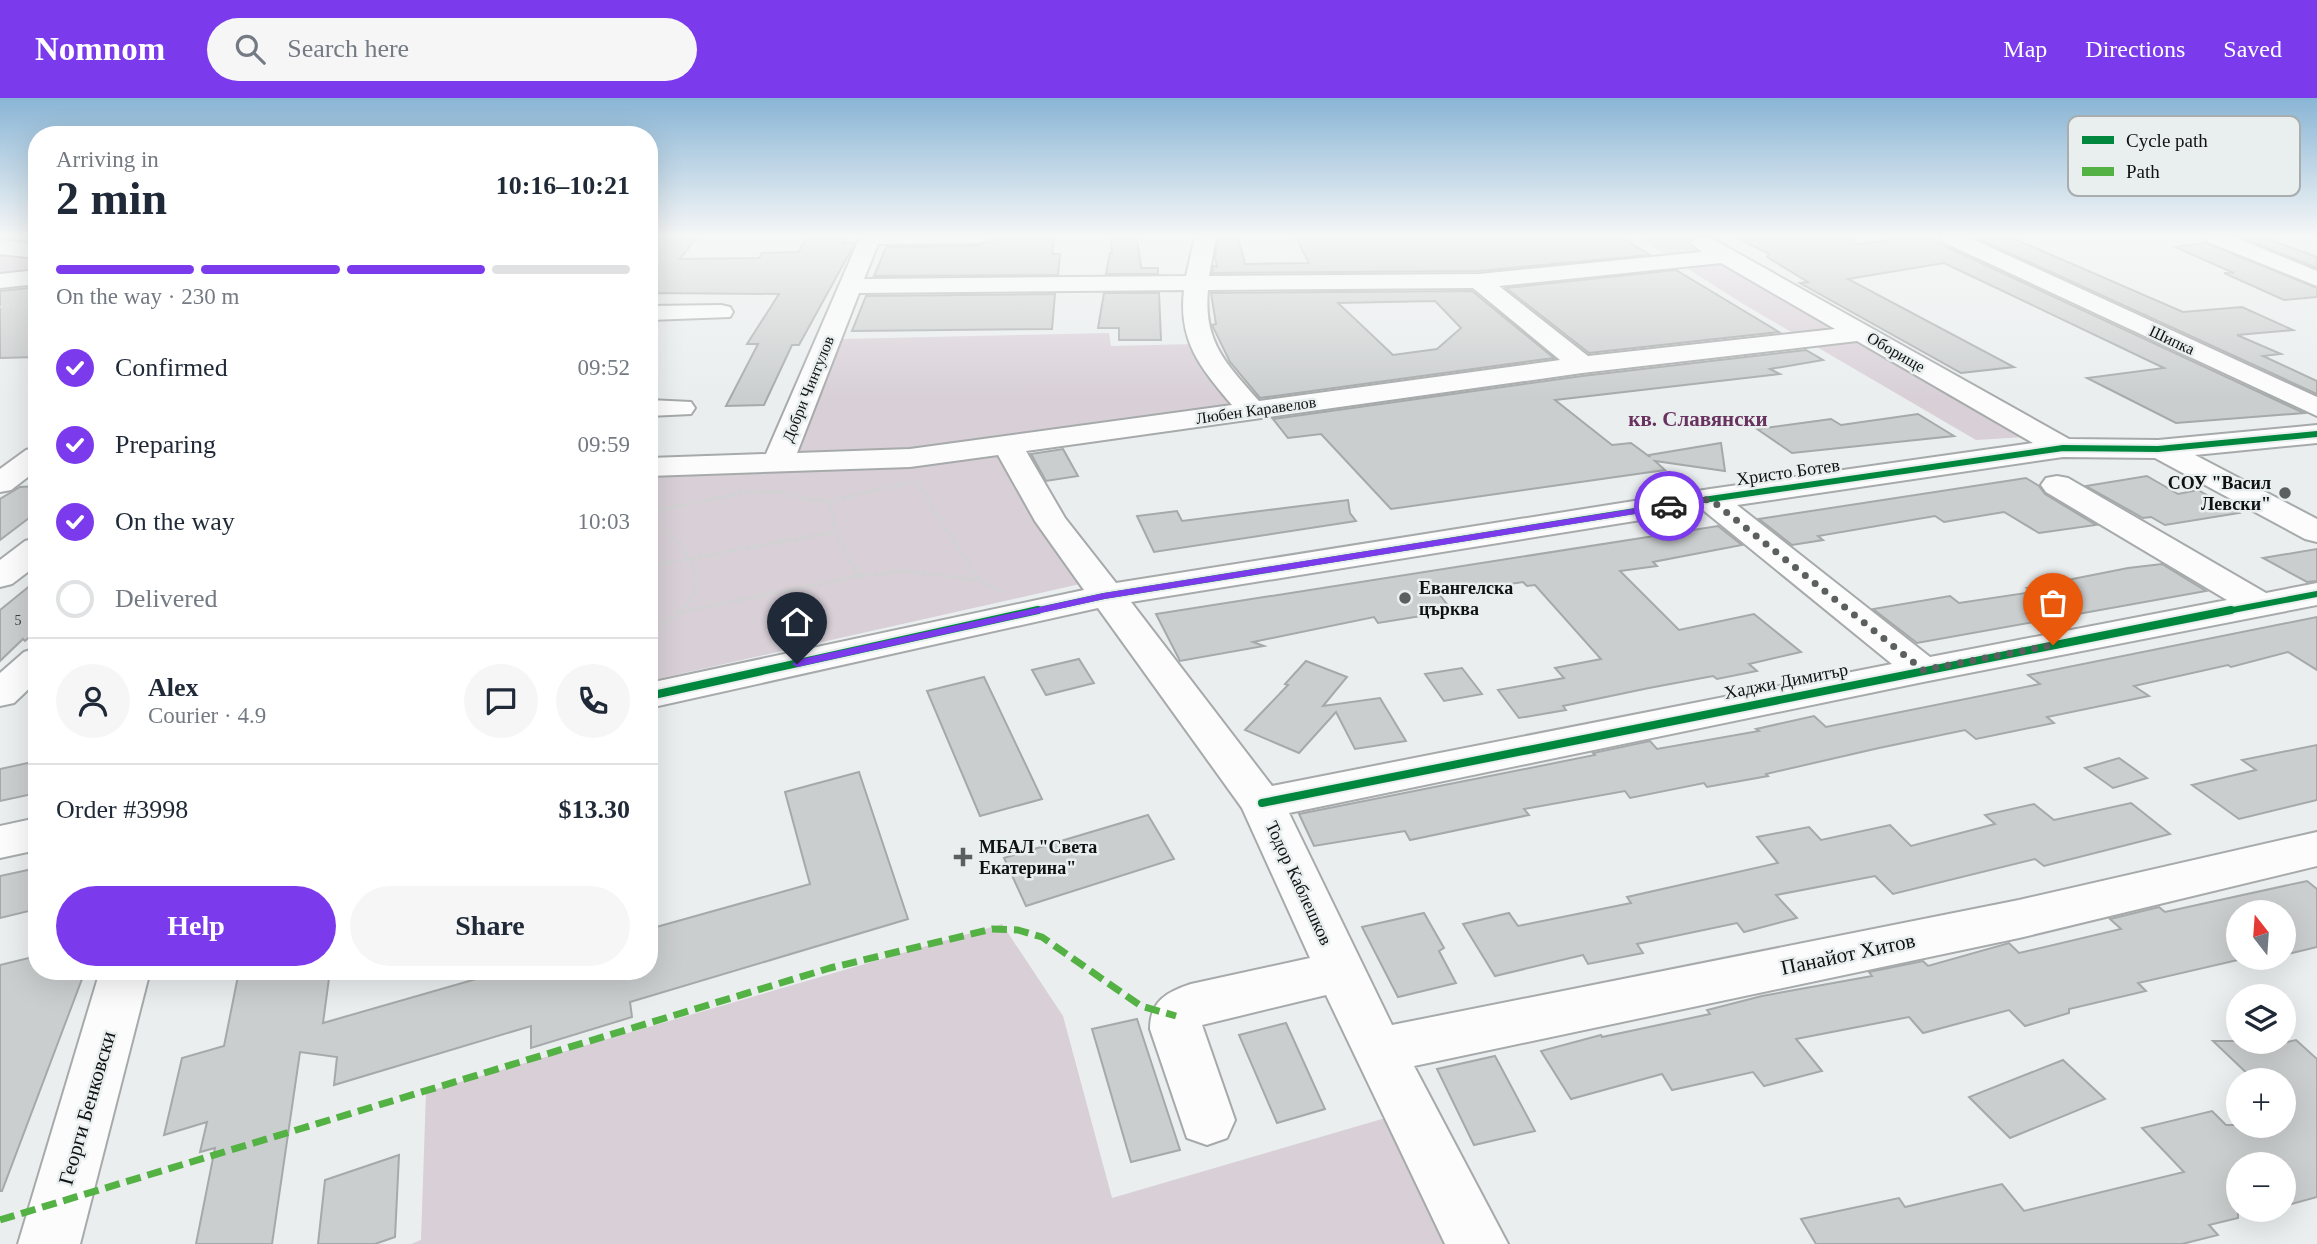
<!DOCTYPE html>
<html lang="en">
<head>
<meta charset="utf-8">
<style>
  body { margin:0; font-family:"Times New Roman",serif; background:#f6f6f7; color:#1f2937; height:100vh; display:flex; flex-direction:column; font-size:26px; white-space:nowrap }
  * { box-sizing:border-box; margin:0 }
  p { font-size:23px; color:#747a83 }
  .icon { flex:none; width:38px; height:38px; fill:none; stroke:currentColor; stroke-width:2; stroke-linecap:round; stroke-linejoin:round }
  .map { position:relative; flex:1; overflow:hidden }
  .drawer { position:absolute; left:28px; top:28px; width:630px; height:854px; display:flex; flex-direction:column; background:#fff; border-radius:28px; box-shadow:0 7px 28px #0002 }
  .drawer>* { flex:none }
  .needle { width:46px; rotate:343deg }
  .controls { position:absolute; left:2226px; top:802px; display:grid; gap:14px }
  .controls a { display:grid; place-items:center; width:70px; height:70px; border-radius:50%; background:#fff; box-shadow:0 7px 28px #0002; font-size:35px }
  .pin { position:absolute; display:grid; place-items:center; width:60px; height:60px; color:#fff; margin:-72px -30px; border-radius:50% 50% 50% 0; rotate:-45deg; box-shadow:0 0 7px #0007 }
  .pin .icon { rotate:45deg }
  .courier { position:absolute; display:grid; place-items:center; width:70px; height:70px; margin:-35px; border:5px solid #7c3aed; border-radius:50%; background:#fff; color:#222; box-shadow:0 2px 9px #0007 }
  .summary em { font-style:normal; font-weight:700 }
  .summary div { display:flex; flex-direction:column-reverse }
  .summary { display:flex; align-items:center; justify-content:space-between; height:119px; padding:0 28px }
  h1 { font-size:46px; font-weight:700; line-height:52px }
  .bar { display:grid; grid-template-columns:repeat(4,1fr); gap:10px 7px; align-content:center; height:84px; padding:0 28px }
  .bar i { height:9px; border-radius:5px; background:#e0e1e3 }
  .bar .selected { background:#7c3aed }
  .bar p { grid-column:span 4 }
  .line { display:flex; align-items:center; gap:18px; padding:0 28px; border-top:2px solid #e0e1e3 }
  .line div { flex:1 }
  .round { display:grid; place-items:center; flex:none; width:74px; height:74px; border-radius:37px; background:#f6f6f7 }
  ol { padding:0 28px; list-style:none }
  li { display:flex; align-items:center; gap:21px; height:77px }
  li p { margin-inline-start:auto }
  li .icon { padding:7px; border-radius:50%; background:#7c3aed; color:#fff; stroke-width:4 }
  li:last-child { color:#747a83 }
  li i { width:38px; height:38px; border:4px solid #e0e1e3; border-radius:50% }
  .action { display:flex; gap:14px; margin-top:auto; padding:14px 28px }
  .action a { flex:1; height:80px; border-radius:42px; background:#7c3aed; color:#fff; font-size:28px; font-weight:700; line-height:80px; text-align:center }
  .action a+a { background:#f6f6f7; color:#1f2937 }
  header { display:flex; align-items:center; gap:42px; box-sizing:border-box; height:98px; padding:0 35px; background:#7c3aed; color:#fff }
  header strong { font-size:33px }
  nav { display:flex; gap:38px; margin-inline-start:auto; font-size:24px }
  .search { width:490px; height:63px; background:#f6f6f7; display:flex; align-items:center; gap:18px; box-sizing:border-box; padding:0 24px; border-radius:38px; color:#747a83; font-size:26px }
  .map>svg:first-child { display:block }
</style>
</head>
<body>
<header>
<strong>Nomnom</strong>
<div class="search"><svg class="icon" aria-label="search" viewBox="0 0 24 24"><circle cx="10" cy="10" r="6"/><path d="M15 15l6 6"/></svg>Search here</div>
<nav><a>Map</a><a>Directions</a><a>Saved</a></nav>
</header>
<div class="map">
<svg width="2317" height="1146" viewBox="0 0 2317 1146">
  <rect width="100%" height="100%" fill="#eaeeee"/>
  <!-- green -->
  <g fill="#d8cfd7">
    <path d="M1638,139h57l347,199 -66,4 -236,-138z"/>
    <path d="M0,152l37,5v16l-37,4z"/>
    <path d="M1109,235l2,13 82,-2 44,64 -245,31 88,145 -431,97v-210l132,-2 60,-130z"/>
    <path d="M1002,826l61,92 49,182 294,-86 69,132h-1064l10,-4 5,-148z"/>
  </g>
  <!-- building -->
  <g fill="#cbcece" stroke="#a6a9a9" stroke-width="2" fill-rule="evenodd">
    <path d="M649,139h48l-17,22 79,-1 3,-5 36,-1 10,-15h38l-3,6h12l-56,102h-7l-28,60 -38,1 32,-62h-11l32,-50 -125,-1 -5,7z"/>
    <path d="M1218,139h20l7,27 64,-1 -13,-25 44,-1h280l30,18 -171,16 -267,2 1,-7 4,1 -2,-10z"/>
    <path d="M1736,139h116l4,7 69,-7 379,176 -128,10 -89,-45 77,-10 -220,-105 -96,16 166,88 -53,6 -161,-90 8,-1 -41,-25 2,-3z"/>
    <path d="M2010,139l173,75 59,-5 51,23 -56,5 44,19 -18,2 54,25v13l-340,-156z"/>
    <path d="M1137,140l4,30h17v6h-52l4,-21h2l-1,-14z"/>
    <path d="M2265,140l52,19v11l-69,-28z"/>
    <path d="M996,142h58l-2,14h8l-2,21 -184,1 12,-29 90,-1z"/>
    <path d="M2206,145l111,45v9l-33,3 -60,-27h10l-59,-26z"/>
    <path d="M1676,172l103,62 -190,21 -83,-65z"/>
    <path d="M37,189v70l-37,1v-67z"/>
    <path d="M1472,193l82,67 -294,40 -30,-36 -18,-37 4,-1 -5,-31zM1435,203l26,27 -24,21 -44,6 -55,-52z"/>
    <path d="M1104,195h55l2,47h-42v-12h-21z"/>
    <path d="M1055,196l-3,35 -200,2 14,-35z"/>
    <path d="M1806,252l17,10 -53,9 10,5 -225,26 57,45 19,-2 19,14 -1,-2 72,-12 4,28 -70,-10 10,9 -274,39 -70,-75 -33,4 -15,-19 309,-43z"/>
    <path d="M1918,316l36,22 -162,17 -35,-24 74,-10 10,6z"/>
    <path d="M1063,351l15,27 -32,5 -15,-27z"/>
    <path d="M2147,378l31,18 20,-4 41,23 -74,12 -14,-8 -8,1 -57,-32z"/>
    <path d="M2026,380l13,8 6,8 51,31 -57,8 -35,-21 -60,10 -9,-6 -117,20 5,4 -31,5 -33,-26z"/>
    <path d="M37,388v26l-37,28v-41l20,-12z"/>
    <path d="M1348,402l2,13 6,8 -202,31 -17,-36 40,-5 5,10z"/>
    <path d="M1718,428l24,19 -89,17 4,4 -37,5 59,59 75,-16 47,38 -52,12 8,7 -40,8 -4,-3 -64,12 -86,18 3,4 -47,8 -21,-28 66,-12 -9,-10 46,-9 -66,-74 -8,1 -4,-4 -83,13 12,16 -74,12 -4,-6 -121,25 11,4 -84,15 -24,-47z"/>
    <path d="M2317,451v32l-10,1 -44,-24z"/>
    <path d="M2162,466l44,27 -289,52 -44,-34 77,-13 9,7 74,-11 -6,-4 101,-20z"/>
    <path d="M37,482v51l-12,10 -2,-2 -23,22v-51z"/>
    <path d="M2317,519v53l-29,-18 -57,15 -3,-2 -94,21 15,10 -102,21 7,6 -78,16 -11,-9 -86,18 -113,26 2,2 -61,11 -3,-4 -74,15 -5,-7 -101,18 5,6 -119,25 -5,-9 -91,15 -15,-32 296,-59 -2,-2 57,-12 7,8 102,-18 -3,-2 58,-13 12,11 214,-43 -12,-9z"/>
    <path d="M1079,561l15,24 -48,12 -14,-25z"/>
    <path d="M1306,563l41,16 -24,29 57,-8 26,43 -51,8 -19,-37 -37,41 -54,-23 43,-45 -3,-1z"/>
    <path d="M1462,570l20,26 -38,7 -19,-27z"/>
    <path d="M984,579l58,122 -62,17 -53,-125z"/>
    <path d="M2317,647v55l-78,19 -47,-34 64,-15 -14,-10z"/>
    <path d="M2119,660l28,20 -34,10 -28,-20z"/>
    <path d="M37,663v32l-37,8v-32z"/>
    <path d="M859,674l49,147 -278,83 2,15 -101,31v-22l-197,59 3,-28 -37,-5 -28,192h-76l19,-96 -15,4 7,-30 -43,13 18,-77 42,-12 15,-75h91l-7,52 181,-52h145v-42l161,-45 -25,-92z"/>
    <path d="M2131,705l39,31 -126,32 -9,-7 -142,35 -18,-18 -99,19 21,23 -53,14 -7,-9 -100,21 6,9 -55,11 -5,-9 -88,21 -32,-52 46,-11 9,13 113,-23 -4,-6 151,-34 -21,-26 52,-10 12,13 69,-15 21,21 84,-22 -10,-9 49,-11 20,16z"/>
    <path d="M1148,717l26,44 -148,47 -22,-48z"/>
    <path d="M37,770v41l-37,9v-42z"/>
    <path d="M2307,783l10,8v58l-33,8v-43h-46v48l-100,23 8,8 -77,18v4l-44,13 -16,-16 -86,23 -14,-16 -113,22 26,32 -58,15 -11,-14 -81,18 -10,-16 -91,25 -30,-48 60,-16 1,2 108,-23 -3,-4 55,-14 110,-20 -3,-4 54,-11 5,5 81,-23 10,10 102,-24 -11,-10 49,-12 6,5z"/>
    <path d="M1424,815l20,35 -5,3 17,32 -58,14 -36,-70z"/>
    <path d="M37,858v15h48l-83,220h-2v-226z"/>
    <path d="M1137,921l43,131 -49,12 -39,-133z"/>
    <path d="M1286,925l39,86 -48,14 -38,-88z"/>
    <path d="M2296,942l21,19v138l-33,9v-42h-46v54l-29,7 9,10 -36,9h-366l-15,-25 98,-21 6,9 97,-23 22,27 160,-39 -42,-44 70,-17 14,14h58v-45h-30l-41,-39h47l6,6z"/>
    <path d="M1495,958l40,75 -61,14 -37,-76z"/>
    <path d="M2063,962l42,39 -95,39 -41,-41z"/>
    <path d="M399,1057l-4,82 -20,7h-57l7,-64z"/>
  </g>
  <g fill="none" stroke-linecap="round" stroke-linejoin="round">
    <defs>
      <g id="minor">
        <path d="M860,139h127l-3,5 -8,1 -98,1 -14,35 322,-3 9,-39h21l-7,39 270,-2 223,-22 -11,-9 3,-5h16l24,13 335,188 89,1 159,-15v18l-122,12 122,64v23l-12,-3 -150,-81 -92,-1 -326,48 193,152 297,-57 -181,-108 -5,-7 5,-7 11,-2 11,2 198,115 51,-10v22l-394,77 -634,131 103,212 627,-125 298,-68v34l-298,72 -605,128 94,178h-63l-119,-249 -124,30 33,95 -8,18 -20,7 -20,-7 -37,-109c0,-28 17,-37 41,-45l119,-26 -68,-150 -144,-200 -449,100v-25l435,-93 -49,-69 -37,-66 -88,12 -261,9v-18l117,-4zM1721,165l114,66 -247,27 -89,-70zM1473,190l87,72 -301,41c-32,-37 -56,-58 -51,-111zM1184,192c-6,52 17,78 48,115l-322,44 -113,4 62,-160zM1857,243l176,102 -323,46 -594,94 -51,-65 -39,-67 556,-78zM1703,412l189,154 -620,122 -141,-184z"/>
        <path d="M1940,139h28l349,160v19l-374,-174z"/>
        <path d="M2205,139h29l83,34v15l-109,-44z"/>
        <path d="M0,142l37,4v14l-37,-4z"/>
        <path d="M37,172v14l-37,4v-14z"/>
        <path d="M721,207l9,2 3,5 -3,5 -81,3v-14z"/>
        <path d="M649,302l42,2 4,6 -4,6 -42,2z"/>
        <path d="M37,349v23l-26,20 -11,2v-23l26,-19z"/>
        <path d="M37,440v27l-25,19 -12,3v-27l25,-19z"/>
        <path d="M37,550v33l-23,22 -14,3v-33l24,-21z"/>
        <path d="M37,720v32l-37,8v-32z"/>
        <path d="M100,873h50l-70,273h-62z"/>
      </g>
    </defs>
    <!-- minor casing -->
    <use href="#minor" stroke="#a7aaaa" stroke-width="4"/>
    <!-- path-far2 -->
    <path stroke="#d1d3d3" stroke-width="2.5" stroke-dasharray="3.5 2.5" stroke-linecap="butt" d="M0,209l13,-3"/>
    <!-- path-far1 -->
    <g stroke="#d1d3d3" stroke-width="3.5" stroke-dasharray="4.5 2.5" stroke-linecap="butt">
      <path d="M916,383l63,99 25,13"/>
      <path d="M830,403l5,31 24,44"/>
      <path d="M649,414l98,-20h36l21,7 26,2 78,-18"/>
      <path d="M649,421c22,14 48,37 46,65 -1,10 -7,18 -11,26"/>
      <path d="M649,468l186,-34"/>
      <path d="M681,514l178,-36 47,-5 73,9"/>
    </g>
    <!-- path -->
    <path stroke="#d1d3d3" stroke-width="4.5" stroke-dasharray="5 3.5" stroke-linecap="butt" d="M649,536l34,-24"/>
    <!-- minor -->
    <use href="#minor" fill="#fcfcfc" fill-rule="evenodd"/>
    <!-- quiet -->
    <path stroke="#54b144" stroke-width="7" stroke-dasharray="15 7" stroke-linecap="butt" d="M0,1122l830,-252 162,-39 26,1 24,7 99,69 35,10"/>
    <defs>
      <g id="cycleway-far1">
        <path d="M1030,514l74,-16 606,-97 353,-51 95,1 159,-15"/>
        <path d="M2222,514l95,-18"/>
      </g>
      <g id="cycleway">
        <path d="M649,598l389,-86"/>
        <path d="M1262,705l969,-193"/>
      </g>
    </defs>
    <!-- cycleway-far1 casing -->
    <use href="#cycleway-far1" stroke="#e9efef" stroke-width="10"/>
    <!-- cycleway casing -->
    <use href="#cycleway" stroke="#e9efef" stroke-width="12"/>
    <!-- cycleway-far1 -->
    <use href="#cycleway-far1" stroke="#00873e" stroke-width="6"/>
    <!-- cycleway -->
    <use href="#cycleway" stroke="#00873e" stroke-width="8"/>
  </g>
  <!-- sky -->
  <linearGradient id="sky" x2="0" y2="1"><stop stop-color="#89b5d5"/><stop offset="0.46" stop-color="#f6f7f7"/><stop offset="1" stop-color="#f6f7f7" stop-opacity="0"/></linearGradient>
  <rect width="2317" height="299" fill="url(#sky)"/>
  <!-- route -->
  <path fill="#7c3aed" d="M1669,405l3,1v4l-568,91 -307,68 -5,-3 5,-4 307,-67z"/>
  <g fill="none" stroke-linecap="round" stroke-linejoin="round">
    <!-- done -->
    <path stroke="#5c5f5f" stroke-width="7" stroke-dasharray="0 12.6" d="M1669,408l41,-7 213,171 130,-25"/>
  </g>
  <!-- markers -->
  <g fill="#5c5f5f" stroke="#e9efef" stroke-width="2.5">
    <circle cx="2285" cy="395" r="7"/>
    <circle cx="1405" cy="500" r="7"/>
    <path d="M959.5 748.5h7v7h7v7h-7v7h-7v-7h-7v-7h7z"/>
  </g>
  <g text-anchor="middle" dominant-baseline="central" stroke-width="5" stroke-linejoin="round" paint-order="stroke">
    <!-- number labels -->
    <g font-size="14" fill="#3f4141">
      <text x="18" y="522">5</text>
    </g>
    <!-- far-street labels -->
    <g font-size="16" fill="#101212" stroke="#e9efef">
      <text transform="translate(2172 242) rotate(25)">Шипка</text>
      <text transform="translate(1896 254) rotate(30)">Оборище</text>
      <text transform="translate(808 291) rotate(-68)">Добри Чинтулов</text>
      <text transform="translate(1256 312) rotate(-8)">Любен Каравелов</text>
    </g>
    <!-- street labels -->
    <g font-size="18" fill="#101212" stroke="#e9efef">
      <text transform="translate(1788 374) rotate(-8)">Христо Ботев</text>
      <text transform="translate(1786 583) rotate(-11)">Хаджи Димитър</text>
      <text transform="translate(1299 785) rotate(65)">Тодор Каблешков</text>
    </g>
    <!-- poi labels -->
    <g font-size="18" font-weight="bold" fill="#101212" stroke="#e9efef" text-anchor="start">
      <text x="2271" y="385" text-anchor="end">СОУ "Васил<tspan x="2271" dy="21">Левски"</tspan></text>
      <text x="1419" y="490">Евангелска<tspan x="1419" dy="21">църква</tspan></text>
      <text x="979" y="749">МБАЛ "Света<tspan x="979" dy="21">Екатерина"</tspan></text>
    </g>
    <!-- far-district labels -->
    <g font-size="21" font-weight="bold" fill="#68315e" stroke="#e9efef">
      <text x="1698" y="321">кв. Славянски</text>
    </g>
    <!-- near-street labels -->
    <g font-size="21" fill="#101212" stroke="#e9efef">
      <text transform="translate(1848 856) rotate(-12)">Панайот Хитов</text>
      <text transform="translate(87 1010) rotate(-74)">Георги Бенковски</text>
    </g>
  </g>
  <!-- legend -->
  <rect x="2068" y="18" width="232" height="80" rx="10" fill="#e9efef" stroke="#a8adad" stroke-width="2"/>
  <rect x="2082" y="38" width="32" height="8" fill="#00873e"/>
  <rect x="2082" y="69" width="32" height="9" fill="#54b144"/>
  <g font-size="19" fill="#101212">
    <text x="2126" y="49">Cycle path</text>
    <text x="2126" y="80">Path</text>
  </g>
</svg>
<div class="controls">
<a><svg class="needle" viewBox="-14 -14 28 28"><path d="M0-13l5 13h-10z" fill="#e53935"/><path d="M0 13l5-13h-10z" fill="#747a83"/></svg></a>
<a><svg class="icon" aria-label="layers" viewBox="0 0 24 24"><path d="M12 4l9 5-9 5-9-5zM3 14l9 5 9-5"/></svg></a>
<a>+</a>
<a>−</a>
</div>
<div class="pin" style="left:2053px;top:547px;background:#ea580c"><svg class="icon" aria-label="bag" viewBox="0 0 24 24"><path d="M5 8h14l-1 12H6zM9 8a3 3 0 0 1 6 0"/></svg></div>
<div class="pin" style="left:797px;top:566px;background:#1f2937"><svg class="icon" aria-label="home" viewBox="0 0 24 24"><path d="M3 11l9-7 9 7M6 9v11h12V9"/></svg></div>
<div class="courier" style="left:1669px;top:408px"><svg class="icon" aria-label="car" viewBox="0 0 24 24"><path d="M5 17H2v-5l4-1 3-4h7l3 4 3 1v5h-3M9 17h6M6 11h13"/><circle cx="7" cy="17" r="2"/><circle cx="17" cy="17" r="2"/></svg></div>
<section class="drawer">
<div class="summary"><div><h1>2 min</h1><p>Arriving in</p></div><em>10:16–10:21</em></div>
<div class="bar"><i class="selected"></i><i class="selected"></i><i class="selected"></i><i></i><p>On the way · 230 m</p></div>
<ol>
<li><svg class="icon" aria-label="check" viewBox="0 0 24 24"><path d="M5 12l5 5 9-10"/></svg>Confirmed<p>09:52</p></li>
<li><svg class="icon" aria-label="check" viewBox="0 0 24 24"><path d="M5 12l5 5 9-10"/></svg>Preparing<p>09:59</p></li>
<li><svg class="icon" aria-label="check" viewBox="0 0 24 24"><path d="M5 12l5 5 9-10"/></svg>On the way<p>10:03</p></li>
<li><i></i>Delivered</li>
</ol>
<div class="line" style="height:126px"><a class="round"><svg class="icon" aria-label="person" viewBox="0 0 24 24"><circle cx="12" cy="8" r="4"/><path d="M4 21q1-7 8-7t8 7"/></svg></a><div><b>Alex</b><p>Courier · 4.9</p></div><a class="round"><svg class="icon" aria-label="chat" viewBox="0 0 24 24"><path d="M4 5h16v11H9l-5 4z"/></svg></a><a class="round"><svg class="icon" aria-label="phone" viewBox="0 0 24 24"><path d="M5 4h4l2 5-3 2q2 4 5 5l2-3 5 2v4C11 20 4 13 5 4z"/></svg></a></div>
<div class="line" style="height:91px"><div>Order #3998</div><b>$13.30</b></div>
<div class="action"><a>Help</a><a>Share</a></div>
</section>
</div>
</body>
</html>
